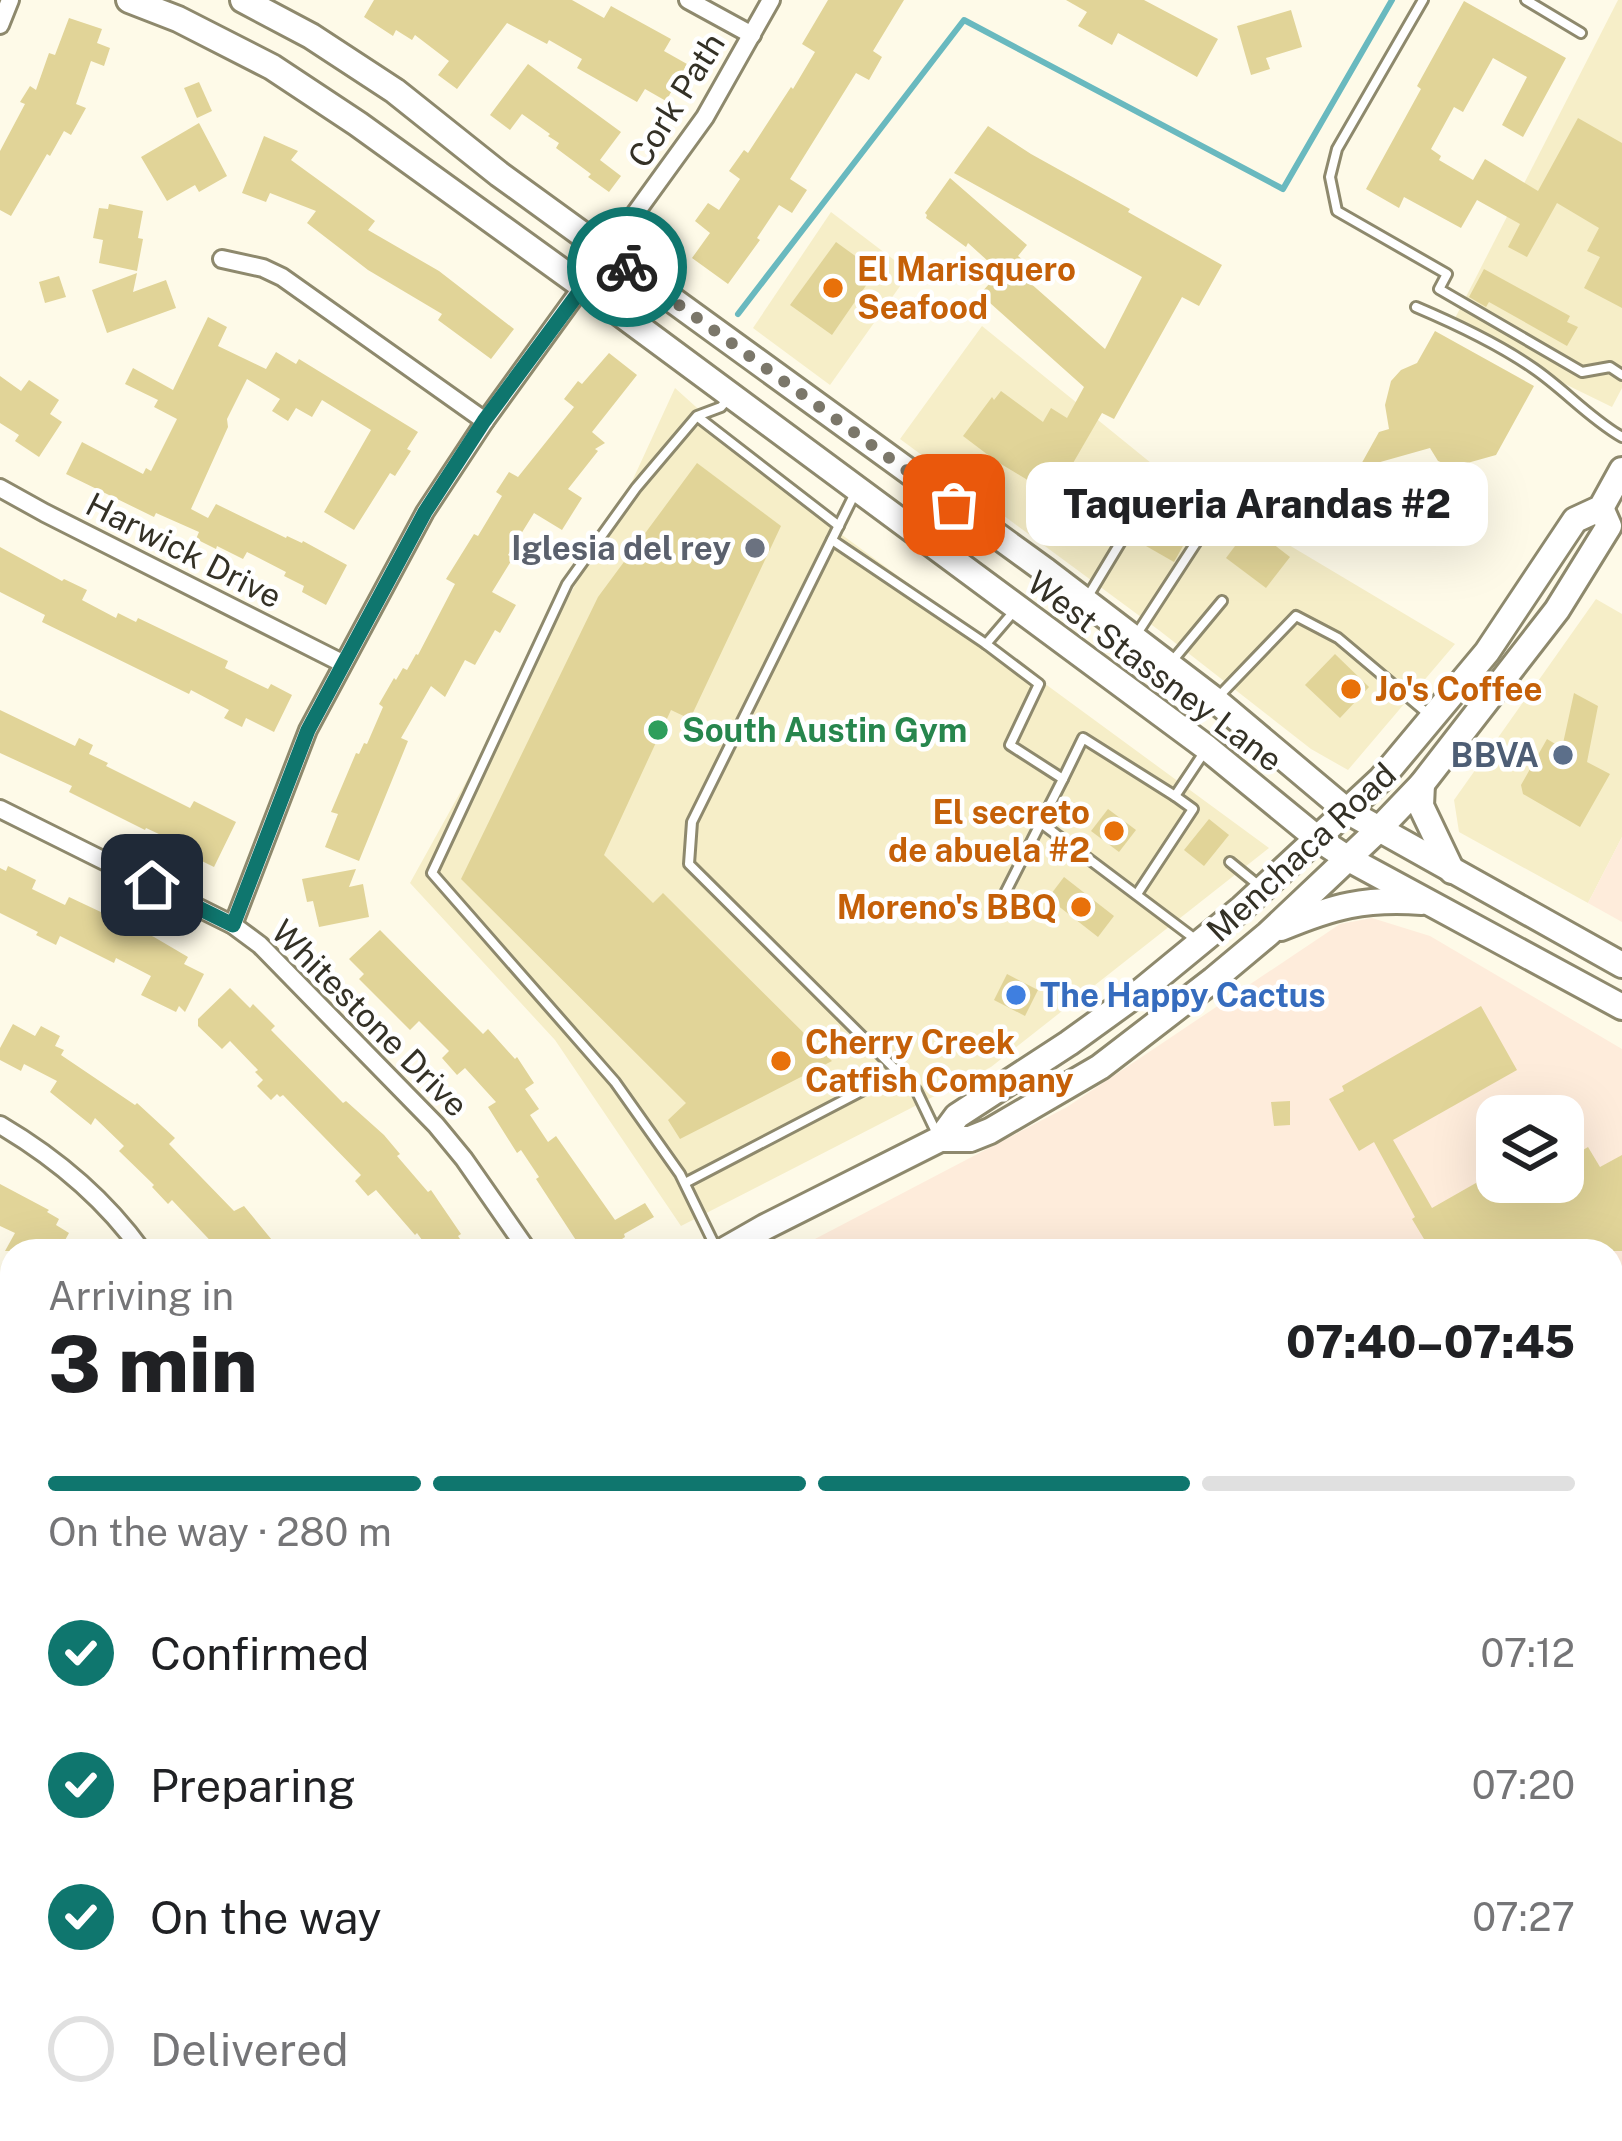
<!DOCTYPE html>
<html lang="en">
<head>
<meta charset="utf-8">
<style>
  body { margin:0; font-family:"Public Sans",sans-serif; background:#f6f6f6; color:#202124; height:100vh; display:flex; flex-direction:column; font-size:45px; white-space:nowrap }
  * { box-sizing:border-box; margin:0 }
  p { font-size:39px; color:#757577 }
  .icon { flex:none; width:66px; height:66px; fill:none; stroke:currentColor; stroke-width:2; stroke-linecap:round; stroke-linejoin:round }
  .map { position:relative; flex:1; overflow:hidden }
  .details { position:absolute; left:0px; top:1239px; width:1623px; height:903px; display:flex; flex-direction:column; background:#fff; border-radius:36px 36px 0 0; box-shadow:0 12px 48px #0002 }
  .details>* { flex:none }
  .tools { position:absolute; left:1476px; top:1095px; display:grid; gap:24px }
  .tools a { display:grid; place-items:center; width:108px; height:108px; border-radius:24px; background:#fff; box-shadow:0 12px 48px #0002; font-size:60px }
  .pin { position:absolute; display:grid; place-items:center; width:102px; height:102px; color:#fff; margin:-51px; border-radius:24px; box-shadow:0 6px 18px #0006 }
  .courier { position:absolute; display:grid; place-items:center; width:120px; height:120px; margin:-60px; border:9px solid #0f766e; border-radius:50%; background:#fff; color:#222; box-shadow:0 3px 15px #0007 }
  .bubble { position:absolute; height:84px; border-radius:24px; background:#fff; box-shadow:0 12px 48px #0002; font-size:39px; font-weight:800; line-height:84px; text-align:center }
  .summary em { font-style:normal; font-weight:800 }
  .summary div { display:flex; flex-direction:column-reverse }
  .summary { display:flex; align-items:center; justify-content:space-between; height:204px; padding:0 48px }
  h1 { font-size:78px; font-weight:800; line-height:90px }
  .bar { display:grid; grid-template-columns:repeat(4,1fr); gap:18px 12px; align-content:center; height:144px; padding:0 48px }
  .bar i { height:15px; border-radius:9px; background:#e0e0e0 }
  .bar .selected { background:#0f766e }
  .bar p { grid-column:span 4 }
  ol { padding:0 48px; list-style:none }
  li { display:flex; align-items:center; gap:36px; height:132px }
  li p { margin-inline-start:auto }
  li .icon { padding:12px; border-radius:50%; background:#0f766e; color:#fff; stroke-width:4 }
  li:last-child { color:#757577 }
  li i { width:66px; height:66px; border:6px solid #e0e0e0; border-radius:50% }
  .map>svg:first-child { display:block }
</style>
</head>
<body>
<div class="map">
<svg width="1622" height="2141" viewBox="0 0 1622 2141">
  <rect width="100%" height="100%" fill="#fefae8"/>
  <!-- built -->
  <g fill="#f6eec8">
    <path d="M1618,0h4v388l-10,19 -162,-79z"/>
    <path d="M831,212l79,60 -80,113 -77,-57z"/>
    <path d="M982,326l169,137 304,181 -107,126 -37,-21 -151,-118 -260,-192z"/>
    <path d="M675,388l144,130 450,330 -278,219 -310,159 -126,-186 -145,-157 219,-395z"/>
    <path d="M1596,599l26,15v223l-34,66 -129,-71 -5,-32z"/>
  </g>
  <!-- education -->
  <g fill="#feecdb" fill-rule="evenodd">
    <path d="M1622,837v85l-34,-19z"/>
    <path d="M1372,918l58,18 192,113v1092h-174l-21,-11h184v-879h-819l275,-144 273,-183zM1497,1116h66v66h-66z"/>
  </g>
  <!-- green -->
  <g fill="#a6d5bd">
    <path d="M12,1803v327h1415l21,11h-1448v-325z"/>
    <path d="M1622,1933v208h-103l-13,-11h105v-186z"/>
  </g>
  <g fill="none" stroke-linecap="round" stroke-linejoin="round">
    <!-- stream -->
    <path stroke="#69b9bf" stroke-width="6" d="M738,314l226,-294 319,169 109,-189"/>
  </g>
  <!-- building -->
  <g fill="#e1d498">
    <path d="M374,0h198l32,18 7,-12 60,33 -7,12 23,13 -21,37 -21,-12 -8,13 -60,-34 5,-9 -33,-19 -2,4 -40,-21 -50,66 -19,-14 11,-14 -34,-26 -3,5 -16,-10 -3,6 -29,-19z"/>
    <path d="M828,0h76l-31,51 9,6 -13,23 -13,-7 -66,106 17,11 -15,23 -13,-8 -22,33 3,2 -32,44 -36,-26 18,-25 -15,-12 13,-18 11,7 21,-31 -11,-8 15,-21 4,3 43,-66 2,2 22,-37 -13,-8z"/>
    <path d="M1066,0h78l74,39 -21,38 -79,-44 -6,12 -34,-19 9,-14z"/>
    <path d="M1464,1l102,57 -43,79 -21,-12 25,-48 -34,-19 -30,54 -9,-5 -23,42 10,7 -2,4 34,20 12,-21 53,32 40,-73 44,25v165l-38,-20 16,-31 -13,-6 12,-23 -42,-25 -30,54 -19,-10 12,-23 -43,-24 -16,28 -57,-31 -5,11 -33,-19 55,-100 -4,-3z"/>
    <path d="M1291,10l11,37 -36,11 4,11 -19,6 -14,-49z"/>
    <path d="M69,18l33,11 -5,14 13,5 -6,18 -13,-5 -15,43 10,4 -15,27 -7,-4 -14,25 -3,-2 -36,62 -11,-6v-59l25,-47 -5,-2 10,-16 6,4 13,-37 6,2z"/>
    <path d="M528,64l93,68 -21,28 21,16 -12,16 -21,-15 3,-3 -35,-26 3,-5 -11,-7 2,-2 -28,-20 -12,16 -20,-15z"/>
    <path d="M199,82l13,29 -15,7 -13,-30z"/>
    <path d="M199,123l28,53 -28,16 -4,-7 -28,16 -26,-44z"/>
    <path d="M988,126l43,28 99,55 -2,3 94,53 -23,41 -17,-9 -68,122 -12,-6 -48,83 -58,-35 -33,-25 29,-39 2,3 7,-9 42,31 8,-14 16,10 17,-31 -104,-93 20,-22 -32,-29 -2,4 -40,-29 1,-3 -2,-2 25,-35 77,67 -9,11 11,9 -9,9 85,75 37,-72 -188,-104z"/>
    <path d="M264,136l34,15 -7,9 84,61 -7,9 71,41 75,58 -23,30 -53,-39 4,-6 -74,-44 -61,-47 9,-12 -46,-18 -4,9 -24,-9z"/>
    <path d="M109,204l34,7 -5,27 5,1 -6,32 -38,-8 4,-23 -10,-2 6,-30 9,1z"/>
    <path d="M836,242l40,29 -44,64 -42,-30z"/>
    <path d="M1484,269l86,47 -3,6 11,5 -11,19 -78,-44 -3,5 -17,-10z"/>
    <path d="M137,273l-4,19 33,-12 10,28 -69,25 -15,-43z"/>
    <path d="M59,276l7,21 -21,6 -6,-21z"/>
    <path d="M208,317l19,10 -9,19 48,23 10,-17 20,12 3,-5 119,73 -11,17 4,2 -16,25 -5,-3 -36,57 -30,-18 47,-82 -49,-30 -10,17 -16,-9 -8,13 -16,-10 8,-12 -33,-20 -20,40 1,8 -37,82 17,9 8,-14 70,34 1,-2 15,7 1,-2 44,24 -21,40 -24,-13 2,-6 -20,-10 2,-4 -39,-20 -4,7 -26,-13 -1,3 -20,-10 3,-7 -43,-19 -2,4 -88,-43 16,-32 61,32 3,-6 5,3 26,-52 -23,-12 4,-7 -33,-16 8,-16 40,22z"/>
    <path d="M1435,331l99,55 -38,69 -43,12 -15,-6 -8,-13 -71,20 20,-36 10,-3 -4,-24 6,-24 10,-11 16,-7z"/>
    <path d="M609,353l28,22 -45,57 13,11 -10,6 3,2 -30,38 14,9 -20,32 -28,-17 -26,42 5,3 -21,34 24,13 -16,28 -5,-3 -20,35 -10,-5 -20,37 -14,-11 -30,52 7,3 -49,120 -34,-14 13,-33 -7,-2 25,-59 3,1 5,-11 3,1 16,-37 -4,-3 15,-26 2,2 7,-12 4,2 9,-16 2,1 37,-71 -9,-5 28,-45 4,2 24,-40 -6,-4 13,-20 9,5 56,-70 -10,-8 14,-18 4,3z"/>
    <path d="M0,376l21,15 8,-11 30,20 -9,14 12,8 -23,35 -24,-16 4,-6 -19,-12z"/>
    <path d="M697,463l84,63 -91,193 -19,-9 -67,145 49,48 10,-10 169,168 -152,78 -12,-19 18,-17 -225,-224 137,-282z"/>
    <path d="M1164,500l34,19 -24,43 -35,-20z"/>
    <path d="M1250,526l40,31 -24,31 -40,-30z"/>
    <path d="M0,547l62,34 2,-2 23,11 -5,10 34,18 2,-5 18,9 2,-4 90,43 -3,7 43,21 3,-5 21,11 -18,37 -28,-14 -4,9 -18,-9 5,-8 -38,-20 -2,4 -147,-72 3,-7 -45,-23z"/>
    <path d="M1335,654l34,33 -29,31 -35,-33z"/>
    <path d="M1574,693l24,13 -11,56 23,12 -30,53 -57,-33 -2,-9 26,-46 15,9z"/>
    <path d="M0,710l75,36 4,-8 14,7 -4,9 19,9 -2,3 84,42 4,-7 42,21 -22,45 -41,-20 3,-5 -30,-14 -1,2 -76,-38 3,-6 -72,-33z"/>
    <path d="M1108,809l28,21 -17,22 -28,-21z"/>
    <path d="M1209,819l20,16 -25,31 -20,-16z"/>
    <path d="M8,866l28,14 -4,9 33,16 4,-8 85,40 34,20 -4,7 20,10 -19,38 -6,-6 -3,6 -35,-17 10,-19 -35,-18 -2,5 -54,-27 -4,9 -20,-10 2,-3 -38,-19v-45l6,3z"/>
    <path d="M356,869l-7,18 14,-3 6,33 -50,10 -6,-26 -6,1 -5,-23z"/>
    <path d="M1064,877l50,39 -16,21 -50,-39z"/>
    <path d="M380,930l103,104 5,-5 27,30 2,-2 17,26 -9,6 14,20 -9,6 18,27 8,-6 59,84 30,-17 9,14 -30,17 1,3 -21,14h-21l-47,-72 3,-2 -18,-27 -4,3 -29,-46 8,-5 -31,-34 -8,7 -15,-17 7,-7 -30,-30 -9,9 -51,-51 5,-5 -15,-15z"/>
    <path d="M1007,974l31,16 -13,26 -31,-16z"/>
    <path d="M230,988l20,20 3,-4 22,22 -4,4 72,73 3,-2 38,34 16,19 -3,2 31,36 3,-2 30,44 -3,2 10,15h-38l-13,-18 -2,2 -39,-45 -8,6 -13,-15 6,-6 -78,-80 -3,2 -3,-3 -6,6 -14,-14 6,-6 -8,-8 3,-2 -28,-29 -8,8 -24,-23v-7z"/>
    <path d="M1481,1006l36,64 -124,70 39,68 65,-37v11h66v-20l25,-15 12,20 22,-12v96h-55l-5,-8 -14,8h-144l20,-12 -12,-20 3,-2 -41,-75 -15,9 -30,-52 15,-8 -2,-5z"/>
    <path d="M13,1024l22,12 6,-10 19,10 -5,10 9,4 -3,5 74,50 2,-2 38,35 -6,6 65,67 10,-5 37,45h-61l-48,-51 -4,4 -16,-17 2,-2 -35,-34 5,-5 -29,-28 -4,7 -41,-33 7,-11 -33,-17 -3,7 -21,-11v-12z"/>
    <path d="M1290,1101v24l-16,1 -3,-24z"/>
    <path d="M0,1184l49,26 -2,2 12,7 -3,6 13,8 -10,18h-54l10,-18 -15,-7z"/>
  </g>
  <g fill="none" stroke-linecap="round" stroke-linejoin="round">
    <defs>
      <g id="service">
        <path d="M1423,0l-86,149 -7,28 7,34 110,63 -8,15 143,83 28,-5 12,8"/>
        <path d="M1526,0l55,33"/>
        <path d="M1416,307c40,17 81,36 117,61 31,21 56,50 89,69"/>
        <path d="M698,417l141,109"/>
        <path d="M856,491l-164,331 -3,42 227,226 22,46"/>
        <path d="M832,540l154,104 30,-35"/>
        <path d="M1087,598l62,-103 8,-7 9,1 41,23 -2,17 -67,103"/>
        <path d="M986,644l53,40 -29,61 53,34 -67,132"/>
        <path d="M1173,660l49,-59"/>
        <path d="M1220,695l76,-79 42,22 89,75"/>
        <path d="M1063,779l20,-41 92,58 30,-45"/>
        <path d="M1041,823l154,116"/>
        <path d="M1230,862l27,22"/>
        <path d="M1137,894l56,-85 -18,-13"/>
        <path d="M685,1183l213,-111"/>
        <path d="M717,1250l-37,-76 -65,-92 -183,-209 135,-289 69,-96 61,-72 24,-9 6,-7"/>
      </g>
      <g id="minor">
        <path d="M688,0l64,35"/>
        <path d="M0,25l10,-25"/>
        <path d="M222,259l41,9 19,9 203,144"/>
        <path d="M0,488l45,25 297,150"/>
        <path d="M0,809l233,116 27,20 176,180 28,34 64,92"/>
        <path d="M233,925l75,-195 117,-218 60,-91 220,-304 66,-117"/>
        <path d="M0,1125c56,33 104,73 142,126"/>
        <path d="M0,1427l12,-1"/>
      </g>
      <g id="secondary">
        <path d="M129,0l49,19 94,48 86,57 259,187 590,437 111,91 29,19 275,149"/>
        <path d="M243,0l68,36 84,55 104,83 547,397 169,129 132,111 275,154"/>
        <path d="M1422,784l-1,22 31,65"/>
        <path d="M1281,928c53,-22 83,-30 141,-26"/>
        <path d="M940,1139l17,-23 112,-73 72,-52 101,-83 139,-129 106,-127 88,-132 26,-12 21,-38"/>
        <path d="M723,1251l42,-24 175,-88h30l20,-8 110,-64 113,-87 55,-46 110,-104 44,-46 135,-174 52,-84 -8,-18"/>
        <path d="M0,1772l12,-14"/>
      </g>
    </defs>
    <!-- service casing -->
    <use href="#service" stroke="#8e896d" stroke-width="14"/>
    <!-- minor casing -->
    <use href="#minor" stroke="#8e896d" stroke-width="22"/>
    <!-- secondary casing -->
    <use href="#secondary" stroke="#8e896d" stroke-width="30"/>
    <!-- service -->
    <use href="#service" stroke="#fff" stroke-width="8"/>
    <!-- minor -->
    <use href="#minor" stroke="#fff" stroke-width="16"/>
    <!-- secondary -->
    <use href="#secondary" stroke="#fff" stroke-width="24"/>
  </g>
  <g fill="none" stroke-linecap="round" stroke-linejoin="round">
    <!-- done -->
    <path stroke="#7b776a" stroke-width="12" stroke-dasharray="0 21.6" d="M627,267l327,238"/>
    <!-- route -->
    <path stroke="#0f766e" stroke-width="15" d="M152,885l81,40 75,-195 117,-218 59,-91 124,-168 19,14"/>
  </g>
  <!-- markers -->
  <g fill="#e8710a" stroke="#fff" stroke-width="4.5">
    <circle cx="833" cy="288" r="12"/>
    <circle cx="1351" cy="689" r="12"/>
    <circle cx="1114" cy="831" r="12"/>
    <circle cx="1081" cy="907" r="12"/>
    <circle cx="781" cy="1061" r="12"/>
  </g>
  <circle fill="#6b7280" stroke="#fff" stroke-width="4.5" cx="755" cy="548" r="12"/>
  <circle fill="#2e9e5b" stroke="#fff" stroke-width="4.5" cx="658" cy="730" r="12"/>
  <circle fill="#5c6f8a" stroke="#fff" stroke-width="4.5" cx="1563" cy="755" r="12"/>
  <circle fill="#3f7fe0" stroke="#fff" stroke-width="4.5" cx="1016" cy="995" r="12"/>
  <g text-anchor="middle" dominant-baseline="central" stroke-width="9" stroke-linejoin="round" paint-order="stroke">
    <!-- street labels -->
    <g font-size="33" fill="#343126" stroke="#fff">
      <text transform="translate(676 100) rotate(-58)">Cork Path</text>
      <text transform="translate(184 550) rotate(27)">Harwick Drive</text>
      <text transform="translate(1155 671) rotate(37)">West Stassney Lane</text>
      <text transform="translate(1301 852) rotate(-43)">Menchaca Road</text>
      <text transform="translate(370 1018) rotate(45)">Whitestone Drive</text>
    </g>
    <!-- food labels -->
    <g font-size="33" font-weight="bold" fill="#c56008" stroke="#fff" text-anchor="start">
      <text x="857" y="269">El Marisquero<tspan x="857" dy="38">Seafood</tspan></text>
      <text x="1375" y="689">Jo's Coffee</text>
      <text x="1090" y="812" text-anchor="end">El secreto<tspan x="1090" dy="38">de abuela #2</tspan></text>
      <text x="1057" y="907" text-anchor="end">Moreno's BBQ</text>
      <text x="805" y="1042">Cherry Creek<tspan x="805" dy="38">Catfish Company</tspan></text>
    </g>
    <!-- worship labels -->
    <g font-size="33" font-weight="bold" fill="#5b616d" stroke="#fff" text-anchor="end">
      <text x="731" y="548">Iglesia del rey</text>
    </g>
    <!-- leisure labels -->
    <g font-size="33" font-weight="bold" fill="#27864d" stroke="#fff" text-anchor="start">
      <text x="682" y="730">South Austin Gym</text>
    </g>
    <!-- service labels -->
    <g font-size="33" font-weight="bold" fill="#4e5e75" stroke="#fff" text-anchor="end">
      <text x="1539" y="755">BBVA</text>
    </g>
    <!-- shop labels -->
    <g font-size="33" font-weight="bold" fill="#366cbe" stroke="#fff" text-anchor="start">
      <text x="1040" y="995">The Happy Cactus</text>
    </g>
  </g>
</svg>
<div class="tools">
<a><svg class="icon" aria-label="layers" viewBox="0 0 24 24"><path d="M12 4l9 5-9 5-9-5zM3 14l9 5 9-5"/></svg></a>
</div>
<div class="pin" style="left:954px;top:505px;background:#ea580c"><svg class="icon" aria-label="bag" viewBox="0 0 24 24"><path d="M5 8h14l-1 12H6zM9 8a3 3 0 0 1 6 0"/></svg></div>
<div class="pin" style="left:152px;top:885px;background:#1f2937"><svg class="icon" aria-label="home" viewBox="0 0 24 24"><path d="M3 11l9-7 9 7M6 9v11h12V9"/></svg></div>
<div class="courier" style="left:627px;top:267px"><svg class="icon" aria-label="bike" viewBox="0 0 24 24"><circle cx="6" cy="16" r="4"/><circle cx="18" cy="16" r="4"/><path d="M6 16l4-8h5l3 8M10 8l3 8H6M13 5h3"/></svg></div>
<div class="bubble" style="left:1026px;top:462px;width:462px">Taqueria Arandas #2</div>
<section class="details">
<div class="summary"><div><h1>3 min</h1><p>Arriving in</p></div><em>07:40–07:45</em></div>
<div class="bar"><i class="selected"></i><i class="selected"></i><i class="selected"></i><i></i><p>On the way · 280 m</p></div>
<ol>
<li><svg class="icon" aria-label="check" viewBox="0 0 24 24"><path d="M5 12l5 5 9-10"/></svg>Confirmed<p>07:12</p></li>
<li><svg class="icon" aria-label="check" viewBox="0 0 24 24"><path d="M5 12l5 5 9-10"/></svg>Preparing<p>07:20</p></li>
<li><svg class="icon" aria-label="check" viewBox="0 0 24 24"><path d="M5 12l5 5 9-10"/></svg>On the way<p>07:27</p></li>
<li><i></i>Delivered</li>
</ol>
</section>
</div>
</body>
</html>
